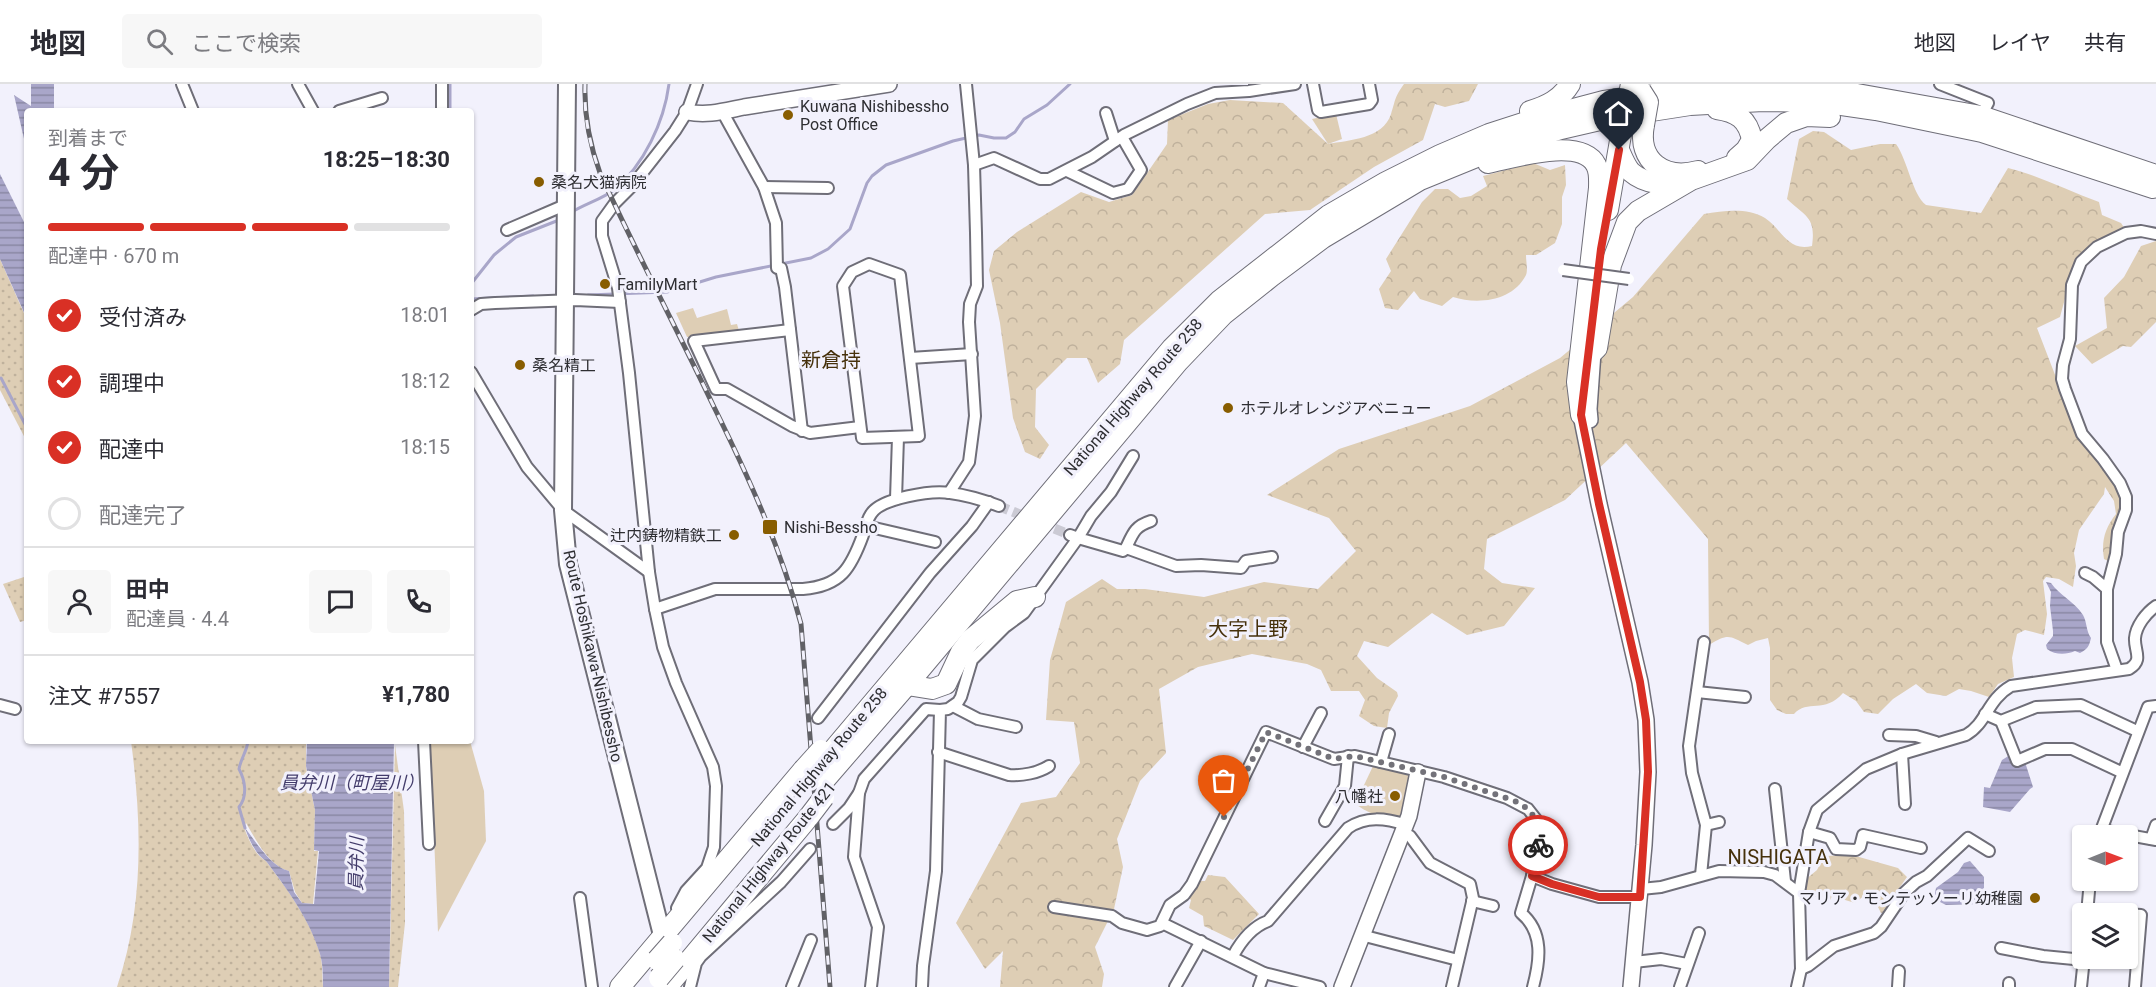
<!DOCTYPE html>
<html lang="ja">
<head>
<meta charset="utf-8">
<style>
  body { margin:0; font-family:Roboto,"Noto Sans JP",sans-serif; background:#f7f7f7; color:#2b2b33; height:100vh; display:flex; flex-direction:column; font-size:22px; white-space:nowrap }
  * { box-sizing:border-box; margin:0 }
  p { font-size:20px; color:#7c7c81 }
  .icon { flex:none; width:33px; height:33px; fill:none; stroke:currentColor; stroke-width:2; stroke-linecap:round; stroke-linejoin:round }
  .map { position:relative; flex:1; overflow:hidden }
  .panel { position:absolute; left:24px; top:24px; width:450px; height:636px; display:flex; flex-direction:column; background:#fff; border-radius:6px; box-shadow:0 2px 4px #0004 }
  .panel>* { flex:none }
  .needle { width:39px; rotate:89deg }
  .controls { position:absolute; left:2072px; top:741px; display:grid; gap:12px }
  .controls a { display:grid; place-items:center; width:66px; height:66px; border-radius:6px; background:#fff; box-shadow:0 2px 4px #0004; font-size:30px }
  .pin { position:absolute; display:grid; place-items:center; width:51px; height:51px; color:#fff; margin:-62px -26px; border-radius:50% 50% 50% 0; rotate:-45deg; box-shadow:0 0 6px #0007 }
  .pin .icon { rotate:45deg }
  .courier { position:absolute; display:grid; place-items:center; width:60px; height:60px; margin:-30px; border:4px solid #d93025; border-radius:50%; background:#fff; color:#222; box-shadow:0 2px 8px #0007 }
  .summary em { font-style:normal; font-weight:700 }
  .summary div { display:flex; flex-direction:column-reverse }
  .summary { display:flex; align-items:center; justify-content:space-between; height:102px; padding:0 24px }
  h1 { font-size:39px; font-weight:700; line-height:45px }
  .bar { display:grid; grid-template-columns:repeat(4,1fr); gap:9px 6px; align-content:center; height:72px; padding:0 24px }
  .bar i { height:8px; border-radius:4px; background:#e1e1e2 }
  .bar .on { background:#d93025 }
  .bar p { grid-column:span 4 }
  .line { display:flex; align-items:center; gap:15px; padding:0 24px; border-top:2px solid #e1e1e2 }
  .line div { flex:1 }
  .round { display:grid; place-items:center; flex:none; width:63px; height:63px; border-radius:6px; background:#f7f7f7 }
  ol { padding:0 24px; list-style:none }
  li { display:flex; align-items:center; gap:18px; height:66px }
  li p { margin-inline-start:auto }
  li .icon { padding:6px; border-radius:50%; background:#d93025; color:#fff; stroke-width:4 }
  li:last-child { color:#7c7c81 }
  li i { width:33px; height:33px; border:3px solid #e1e1e2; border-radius:50% }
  header { display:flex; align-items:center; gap:36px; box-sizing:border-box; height:84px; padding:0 30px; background:#fff; border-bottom:2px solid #e1e1e2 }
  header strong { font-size:28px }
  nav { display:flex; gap:33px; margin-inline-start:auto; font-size:21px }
  .search { width:420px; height:54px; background:#f7f7f7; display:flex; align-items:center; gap:15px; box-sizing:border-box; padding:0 21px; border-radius:6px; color:#7c7c81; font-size:22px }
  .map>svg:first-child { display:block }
</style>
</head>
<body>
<header>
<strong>地図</strong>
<div class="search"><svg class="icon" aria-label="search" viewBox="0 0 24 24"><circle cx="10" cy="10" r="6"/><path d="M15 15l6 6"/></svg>ここで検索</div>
<nav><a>地図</a><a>レイヤ</a><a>共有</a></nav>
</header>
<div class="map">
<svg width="2156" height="903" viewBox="0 0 2156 903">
  <defs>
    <pattern id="grass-dots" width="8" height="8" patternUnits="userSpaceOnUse" patternTransform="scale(1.5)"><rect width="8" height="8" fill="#deceb5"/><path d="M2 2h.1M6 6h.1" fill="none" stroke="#bfb19c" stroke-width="1.8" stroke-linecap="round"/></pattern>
    <pattern id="forest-crowns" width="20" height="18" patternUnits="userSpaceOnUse" patternTransform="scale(1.5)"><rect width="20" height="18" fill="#deceb5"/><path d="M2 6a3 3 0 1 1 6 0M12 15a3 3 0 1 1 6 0" fill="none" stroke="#bfb19c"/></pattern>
    <pattern id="water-rules" width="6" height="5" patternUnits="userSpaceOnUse" patternTransform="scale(1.5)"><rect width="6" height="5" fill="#a9a6c9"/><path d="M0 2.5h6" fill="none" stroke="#8a88a4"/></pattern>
  </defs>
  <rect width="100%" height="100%" fill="#f2f1fc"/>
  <!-- grass -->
  <g fill="url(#grass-dots)">
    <path d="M0,175l27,61v122l-27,-52z"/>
    <path d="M27,492v44l-7,2 -17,-38z"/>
    <path d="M131,657h175v26l9,43 -1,41h4l-5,53 -11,-1 -7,-11 -6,-21c-20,-5 -33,-31 -43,-48l-2,4c4,12 11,28 22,34 21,28 45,60 54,93 3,10 2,23 3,33h-206c27,-80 25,-163 14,-246z"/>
    <path d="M395,661l9,66 1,63v49l-7,64h-9z"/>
  </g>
  <!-- forest -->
  <g fill="url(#forest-crowns)">
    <path d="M1404,0h74l-9,17 -24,6 -10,-3 -12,36 -49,27 -64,43 -45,4 -141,126 -4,24 -22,19 -11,-25h-20l-31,31 -1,38 14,18 -9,14 -15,-7 -12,-34 -13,-95 -11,-53 5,-19 23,-19 64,-40 28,10 23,-7 35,-51 1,-24 40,-16 22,-4 53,3 45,41c21,-4 55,-5 63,-30 5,-15 3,-16 13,-30z"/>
    <path d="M1813,47l11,1 27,18 29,-6h16c12,17 16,50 30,61l55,8 27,-45c32,8 60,23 91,34l3,13 19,8 4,6 -51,36 -14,52 -23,11 35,91 50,77v12l-7,19 -7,34 -4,-2c-3,-18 1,-31 12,-45l-2,-13 -9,-14 -1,7 -25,36 -5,23 2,13 -3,21 -14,-8 -13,-2 -3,4 4,33 -3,21 -19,-5 -8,4 -5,24 2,19 -16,7 -9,13 -18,-6 -12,-2 -13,7 -19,-3 -11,-9 -23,15 -15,15 -14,-2 -8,-11 -13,-8c-18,21 -36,6 -49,21h-8l-9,-4 -7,-10v-52l-2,-10 -12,3 -8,4c-19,-9 -19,-12 -39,0l-1,-106 -82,-96 -61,57 -78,39 -3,30 18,14 33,5 -31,38 -37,9 -35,-22 -44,34 -24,-6 -7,15 20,22 20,14 1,4 -9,17 -2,15 -13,-2 -15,-10 6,-16 -6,-9h-28l-10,-21 -14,-6 -55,-10 -54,13 -39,22 7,64 -26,28 -23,58 6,28 -9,42 -19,38 9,27 -2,13h-102l3,-36 -18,18 -29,-46 65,-120 35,-6 24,-34 -6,-41 -28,-2 4,-60 16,-58 36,-23 15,10h28l59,8 60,-15 54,7 38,-38 -27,-33 -62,-23 72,-46 131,-43 90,-48 73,-61 71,-83c20,-3 42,-7 61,4 17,11 22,34 47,28 4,-29 -6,-29 -25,-47l12,-60z"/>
    <path d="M1533,79l17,7 15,-5 1,20 -4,12v27l-7,19 -19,12h-10c0,6 2,15 0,20 -13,26 -48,30 -73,22l-11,9 -22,-7 -6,-8 -16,19 -13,-2 -6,-19 12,-18 -5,-12 36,-57 13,-13h13l12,9 11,-2 16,-10 -4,-10z"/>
    <path d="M2156,157v81l-25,25 -8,-1 -31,18 -17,-18 32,-18 -3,-30 20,-21 17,-31z"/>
    <path d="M1852,771l46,13 9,9 -12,17 -7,18 -7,1 -7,-14 -9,-4 -10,8 -23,-7 -2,4 -26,-6 1,-14 12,-10 7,-14z"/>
    <path d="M1208,791l17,2 34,37 -26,26 -29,-14 -1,-10 -14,-8 2,-8 -4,-4 11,-15h7z"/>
  </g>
  <!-- park -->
  <g fill="#deceb5">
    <path d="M1336,30l6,25 -14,5 -16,-25z"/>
    <path d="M693,224l4,10 30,-9 4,16 6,-1 3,10 -53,3 -11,-24z"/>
    <path d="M430,657h40l14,50 2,50 -48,91z"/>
    <path d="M1374,680l35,8 3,3 -9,41c-17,7 -34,-3 -48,-12z"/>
  </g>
  <!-- water -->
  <g fill="url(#water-rules)">
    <path d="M31,0h23v27h-27v41l-13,-57 17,11z"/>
    <path d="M0,90l27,54v91l-27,-60z"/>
    <path d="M2046,498l5,1c8,12 23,18 32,32 4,7 3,16 8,23 -2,8 -3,11 -11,15l-5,-2c-9,4 -20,4 -28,-2l-1,-4 7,-9v-5l-3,-25 1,-14z"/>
    <path d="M307,657h87l-5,246h-66c0,-10 0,-23 -3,-33 -10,-34 -33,-65 -54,-93 -10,-6 -17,-21 -21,-33 12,15 25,38 44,43l5,21 8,11 12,1 5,-53 -5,-1 1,-40 -9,-44z"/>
    <path d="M2010,671l15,7 8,25 -3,2 -20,23 -27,-5 1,-20 6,1 12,-28z"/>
    <path d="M1970,777l14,16v16l-5,11 -33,1 -12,-6 2,-11 22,-16 6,-9z"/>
  </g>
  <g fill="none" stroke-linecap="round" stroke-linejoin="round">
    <!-- stream -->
    <g stroke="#a9a6c9" stroke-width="3">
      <path d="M450,27v-27"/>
      <path d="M572,128c13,-8 30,-13 42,-22 30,-25 50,-68 55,-106"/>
      <path d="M471,200l23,-29 22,-18 43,-17"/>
      <path d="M588,211l79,-3 49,-15 95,-19 17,-9 22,-20 17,-46 5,-7 14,-11 67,-24 26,-6 15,3h12l9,-6 9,-13 23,-14 23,-21"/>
      <path d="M471,215l62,-3"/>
      <path d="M1,294l26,50"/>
      <path d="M245,744l-6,-21c9,-11 6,-27 0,-38 2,-11 8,-18 9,-28"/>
    </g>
    <!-- street-tunnel -->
    <path stroke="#cbcad4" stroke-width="10" stroke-dasharray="10 5" stroke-linecap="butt" d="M999,422l71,29"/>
    <defs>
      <g id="street">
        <path d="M182,0l11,27"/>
        <path d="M298,0l15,27"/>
        <path d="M442,0v27"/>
        <path d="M1313,0l5,26 3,2 48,-8 3,-4 -3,-16"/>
        <path d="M1940,0l48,19 -7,13"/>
        <path d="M339,27l43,-13"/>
        <path d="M723,29l41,74 12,36 1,45"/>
        <path d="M1106,29l9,28"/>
        <path d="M974,81l20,-7 46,21h9l43,-22 32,-22 63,-31 28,-11 34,-2 46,-7"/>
        <path d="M1067,87l46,22 15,-4 13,-19 -19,-33"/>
        <path d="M764,103l64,1"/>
        <path d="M507,146l58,-25"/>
        <path d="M869,180l31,11 19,161 -57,2 -19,-152 9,-14z"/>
        <path d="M781,184l4,19 17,144"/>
        <path d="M471,226l10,-6 14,-1 80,-3 45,2"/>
        <path d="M790,246l-96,11 22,48h11l65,37 18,7 50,-6"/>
        <path d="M910,274l62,-4"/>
        <path d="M471,288l56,95 36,43 86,62"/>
        <path d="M1133,372l-22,36 -20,24 -13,22 45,13 3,-3 50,18 25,-1 40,3 5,-7 26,-4"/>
        <path d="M949,409l20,-31 6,-46 -6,-94 1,-18 7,-18 -1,-53 -2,-68 -8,-81"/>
        <path d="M896,415l2,-62"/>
        <path d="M866,442l69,16"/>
        <path d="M1126,464c7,-15 9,-22 25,-27"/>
        <path d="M2085,489l8,4 14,12"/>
        <path d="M655,525l60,-20h88c38,-3 48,-21 60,-54 2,-7 4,-15 8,-21 10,-16 61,-24 79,-21 16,2 33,7 49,13"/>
        <path d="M2117,586l-10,-28v-53l9,-35 2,-22 8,-22v-13l-6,-14 -17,-24 -21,-25 -17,-45 -3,-10 1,-14 7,-26 2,-54 9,-23 16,-15 29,-14 15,-2 15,3"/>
        <path d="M1697,608l48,5"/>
        <path d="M0,621l15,4"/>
        <path d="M953,622l25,13 38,8"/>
        <path d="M1985,630l16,7 35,-14 45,-2 56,26"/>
        <path d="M818,634l112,-145 42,-47 17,-24"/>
        <path d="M2001,637l16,40 28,-12h27l49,23"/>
        <path d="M1889,651l27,1 20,6"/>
        <path d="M424,657l5,103"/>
        <path d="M1303,663l18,-34"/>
        <path d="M938,668l71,23c13,1 29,-2 40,-9"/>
        <path d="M1902,670l3,50"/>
        <path d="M1381,678l8,-28"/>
        <path d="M1775,705l10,92"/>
        <path d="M859,709l-5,64 24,70 -7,60"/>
        <path d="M1325,737l20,-35 3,-30"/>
        <path d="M833,740l16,-16 10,-15 5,-14 62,-70 14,1"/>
        <path d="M1706,741l13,-3"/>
        <path d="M2101,746l55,10"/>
        <path d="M1809,748l21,6 6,11 20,1 4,-3 3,-12 58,13"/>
        <path d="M1402,749l8,3 20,27 40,21 3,14 -21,89"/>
        <path d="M2099,752l49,-129 8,-1"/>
        <path d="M2151,755l5,-14"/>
        <path d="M1701,791l5,-50 -14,-52 -3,-27 15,-104"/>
        <path d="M1532,792l-11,37c23,19 19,48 12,74"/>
        <path d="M1641,805l20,-2 58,-16 45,1 11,3 24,18"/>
        <path d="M580,814l12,89"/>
        <path d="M1472,817l21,5"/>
        <path d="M1054,823l58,9 10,7 25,7 13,-4 10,-21 14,-10 8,-11 74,-152 68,27 21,-3 89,21 63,21 21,11 11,14 1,7 -8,46 20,8 47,13h41"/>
        <path d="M677,824l9,-17 21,-23 7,-21 2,-61 -3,-19 -37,-84 -13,-36 -8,-38 -6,-37 -20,-199 -11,-85 -16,-52v-15l13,-18 17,-17 43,-55 12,-19 10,-28"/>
        <path d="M2087,827l34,3"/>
        <path d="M2087,830l3,-34"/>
        <path d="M2127,830l14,1 -6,72"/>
        <path d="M1162,839l102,50 56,14"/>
        <path d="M1361,851l97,25"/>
        <path d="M2001,864l42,8 41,4"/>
        <path d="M1233,872c8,-15 19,-29 35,-35l80,-93c18,-12 37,-10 58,-3"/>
        <path d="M1634,878l27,-3 26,5"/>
        <path d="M1801,885l7,-3 26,-20 40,-13 7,-6 23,-34 12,-11 11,-6 41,-38 21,13"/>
        <path d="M690,903l6,-24 5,-7 80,-74 29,-33"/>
        <path d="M792,903l19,-47"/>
        <path d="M922,903l1,-21 13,-95 4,-161 8,-1 10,-7 3,-5 11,-37 33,-33 19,-14 54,-75 -8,-3"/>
        <path d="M1175,903l26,-46"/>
        <path d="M1259,903l5,-14"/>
        <path d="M1680,903l19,-54"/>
        <path d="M1797,903l4,-18 -2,-76 10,-61 8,-22 49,-41 36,-15 64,-19c21,-12 21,-35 45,-49l118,-17c15,-9 5,-18 6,-31 1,-12 11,-25 21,-32"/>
        <path d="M1898,903l1,-16"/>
        <path d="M2009,903v-4"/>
        <path d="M2081,903l3,-29"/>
      </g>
      <g id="secondary">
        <path d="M687,28c21,4 37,-1 57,-5l145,-23"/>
        <path d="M1581,331l18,89 41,178 6,38 2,52 -4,73 -13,142"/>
        <path d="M1590,336l-1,-11 4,-57"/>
        <path d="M1342,903l67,-171 9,-44"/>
      </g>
      <path id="primary" d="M567,0l-4,426 5,54 94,371"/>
      <g id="highway">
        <path d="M1717,25c20,3 31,10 35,31l-6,10 -9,8"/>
        <path d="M1530,27c17,-5 31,-12 40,-27"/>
        <path d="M1644,41c-7,37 21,55 54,46"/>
        <path d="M1619,66c3,7 7,17 12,22 14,12 35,14 52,10"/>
        <path d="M1488,79c25,-5 93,-27 108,2 4,7 3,16 3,23l-22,194 4,33"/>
        <path d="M1608,126l14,-81"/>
        <path d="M1593,268l4,-4 14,-83 16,-43 11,-11 53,-31 56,-20 20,-21 19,-16 20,-7 24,1"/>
        <path d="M907,601l25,4 14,-5 15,-32 9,-12 47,-39 18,-4"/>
        <path d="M822,679l350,-415 47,-47 110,-86 57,-33 54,-27 49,-21 43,-14 72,-19 63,-9 90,-6 38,1 62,7 124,22 175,59"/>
        <path d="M823,698l84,-97 271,-323 45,-47 49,-39 51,-38 97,-58 76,-31 65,-20 52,-12 77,-12 73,-4 58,1 55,8 106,22 171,56"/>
        <path d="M620,903l183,-217"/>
        <path d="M667,903l141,-169"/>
      </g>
    </defs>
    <!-- street casing -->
    <use href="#street" stroke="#6f6e78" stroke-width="14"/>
    <!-- secondary casing -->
    <use href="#secondary" stroke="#6f6e78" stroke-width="18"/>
    <!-- primary casing -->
    <use href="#primary" stroke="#6f6e78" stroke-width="20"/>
    <!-- highway casing -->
    <use href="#highway" stroke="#6f6e78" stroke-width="22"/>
    <!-- street -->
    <use href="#street" stroke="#fff" stroke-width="10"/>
    <!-- secondary -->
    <use href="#secondary" stroke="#fff" stroke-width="15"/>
    <!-- primary -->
    <use href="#primary" stroke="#fff" stroke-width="16"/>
    <!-- highway -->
    <use href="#highway" stroke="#fff" stroke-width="20"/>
    <defs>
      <path id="rail" d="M585,0c-1,31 4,59 15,89 36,79 77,156 114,234 35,71 67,141 87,217l29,363"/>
    </defs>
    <!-- rail casing -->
    <use href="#rail" stroke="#616166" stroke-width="5"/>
    <!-- rail -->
    <use href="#rail" stroke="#f2f1fc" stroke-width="3" stroke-dasharray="9" stroke-linecap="butt"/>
    <defs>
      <path id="street-bridge" d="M1563,186l66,9"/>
      <g id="highway-bridge">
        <path d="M1641,7l7,11 -4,23"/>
        <path d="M1622,45l9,-45"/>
        <path d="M803,686l18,-20"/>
        <path d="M808,734l16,-21"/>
        <path d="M657,876l15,-17"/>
        <path d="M659,894l16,-19"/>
      </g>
    </defs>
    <!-- street-bridge casing -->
    <use href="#street-bridge" stroke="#6f6e78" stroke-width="14" stroke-linecap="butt"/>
    <!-- highway-bridge casing -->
    <use href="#highway-bridge" stroke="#6f6e78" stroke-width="22" stroke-linecap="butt"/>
    <!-- street-bridge -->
    <use href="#street-bridge" stroke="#fff" stroke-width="10"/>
    <!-- highway-bridge -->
    <use href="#highway-bridge" stroke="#fff" stroke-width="20"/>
  </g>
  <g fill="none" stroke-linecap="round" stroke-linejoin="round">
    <!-- done -->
    <path stroke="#737279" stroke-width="6" stroke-dasharray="0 10.8" d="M1224,733l42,-85 68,27 21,-3 89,21 71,24 13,8 11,14 -1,22"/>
    <!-- route -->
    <path stroke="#d93025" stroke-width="8" d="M1538,761l-6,31 20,8 47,13h41l8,-125 -2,-52 -6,-38 -41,-178 -18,-89 20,-166 18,-99"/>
  </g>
  <!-- markers -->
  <g fill="#885d00" stroke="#f2f1fc" stroke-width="2">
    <circle cx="788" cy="31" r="6"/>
    <circle cx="539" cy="98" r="6"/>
    <circle cx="605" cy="200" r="6"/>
    <circle cx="520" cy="281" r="6"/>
    <circle cx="1228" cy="324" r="6"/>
    <rect x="762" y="435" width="16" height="16" rx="3"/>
    <circle cx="734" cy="451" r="6"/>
    <circle cx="1395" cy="712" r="6"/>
    <circle cx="2035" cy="814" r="6"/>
  </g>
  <g text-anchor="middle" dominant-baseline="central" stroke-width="6" stroke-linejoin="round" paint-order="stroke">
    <!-- poi labels -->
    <g font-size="16" fill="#2e2e32" stroke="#f2f1fc" text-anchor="start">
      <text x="800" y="22">Kuwana Nishibessho<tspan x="800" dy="18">Post Office</tspan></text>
      <text x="551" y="98">桑名犬猫病院</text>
      <text x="617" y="200">FamilyMart</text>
      <text x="532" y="281">桑名精工</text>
      <text x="1240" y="324">ホテルオレンジアベニュー</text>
      <text x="784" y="443">Nishi-Bessho</text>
      <text x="722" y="451" text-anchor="end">辻内鋳物精鉄工</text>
      <text x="1383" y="712" text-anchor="end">八幡社</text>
      <text x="2023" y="814" text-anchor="end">マリア・モンテッソーリ幼稚園</text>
    </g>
    <!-- street labels -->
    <g font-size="16" fill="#2e2e32" stroke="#f2f1fc">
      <text transform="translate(1133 313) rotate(-49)">National Highway Route 258</text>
      <text transform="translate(593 572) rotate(77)">Route Hoshikawa-Nishibessho</text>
      <text transform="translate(819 683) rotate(-50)">National Highway Route 258</text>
      <text transform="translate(769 778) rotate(-51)">National Highway Route 421</text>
    </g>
    <!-- water labels -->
    <g font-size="18" font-style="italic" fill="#433c6b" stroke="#f2f1fc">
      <text x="352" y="698">員弁川（町屋川）</text>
      <text transform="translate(356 780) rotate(-89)">員弁川</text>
    </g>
    <!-- quarter labels -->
    <g font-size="20" fill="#46310b" stroke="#f2f1fc">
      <text x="831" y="276">新倉持</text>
      <text x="1248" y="545">大字上野</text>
      <text x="1778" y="773">NISHIGATA</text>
    </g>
  </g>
</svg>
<div class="controls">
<a><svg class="needle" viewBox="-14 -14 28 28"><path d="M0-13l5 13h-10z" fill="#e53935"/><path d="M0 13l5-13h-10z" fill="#7c7c81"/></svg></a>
<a><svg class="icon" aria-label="layers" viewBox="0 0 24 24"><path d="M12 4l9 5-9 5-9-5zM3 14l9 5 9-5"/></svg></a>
</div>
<div class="pin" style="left:1224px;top:733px;background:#ea580c"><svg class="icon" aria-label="bag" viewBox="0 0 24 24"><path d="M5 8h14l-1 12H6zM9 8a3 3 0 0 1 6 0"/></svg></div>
<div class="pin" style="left:1619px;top:66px;background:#1f2937"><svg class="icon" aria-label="home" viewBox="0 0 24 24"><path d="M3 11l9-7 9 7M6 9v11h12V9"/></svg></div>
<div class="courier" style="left:1538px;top:761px"><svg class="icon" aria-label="bike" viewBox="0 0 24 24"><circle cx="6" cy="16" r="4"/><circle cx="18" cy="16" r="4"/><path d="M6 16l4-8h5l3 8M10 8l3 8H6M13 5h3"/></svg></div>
<section class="panel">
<div class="summary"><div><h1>4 分</h1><p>到着まで</p></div><em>18:25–18:30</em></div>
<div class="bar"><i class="on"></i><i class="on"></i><i class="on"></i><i></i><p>配達中 · 670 m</p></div>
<ol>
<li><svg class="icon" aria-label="check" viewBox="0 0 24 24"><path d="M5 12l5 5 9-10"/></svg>受付済み<p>18:01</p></li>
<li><svg class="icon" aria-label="check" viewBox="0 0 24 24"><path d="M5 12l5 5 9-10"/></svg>調理中<p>18:12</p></li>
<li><svg class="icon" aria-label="check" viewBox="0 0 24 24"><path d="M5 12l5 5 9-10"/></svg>配達中<p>18:15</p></li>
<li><i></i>配達完了</li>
</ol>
<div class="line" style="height:108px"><a class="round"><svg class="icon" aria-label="person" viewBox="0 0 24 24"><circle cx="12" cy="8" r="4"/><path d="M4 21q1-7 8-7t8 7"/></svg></a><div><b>田中</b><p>配達員 · 4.4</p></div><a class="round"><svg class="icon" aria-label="chat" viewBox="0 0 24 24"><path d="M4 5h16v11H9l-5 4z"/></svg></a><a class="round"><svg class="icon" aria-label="phone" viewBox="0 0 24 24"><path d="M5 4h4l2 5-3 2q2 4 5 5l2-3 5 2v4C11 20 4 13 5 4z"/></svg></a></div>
<div class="line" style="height:78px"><div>注文 #7557</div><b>¥1,780</b></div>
</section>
</div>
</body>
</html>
